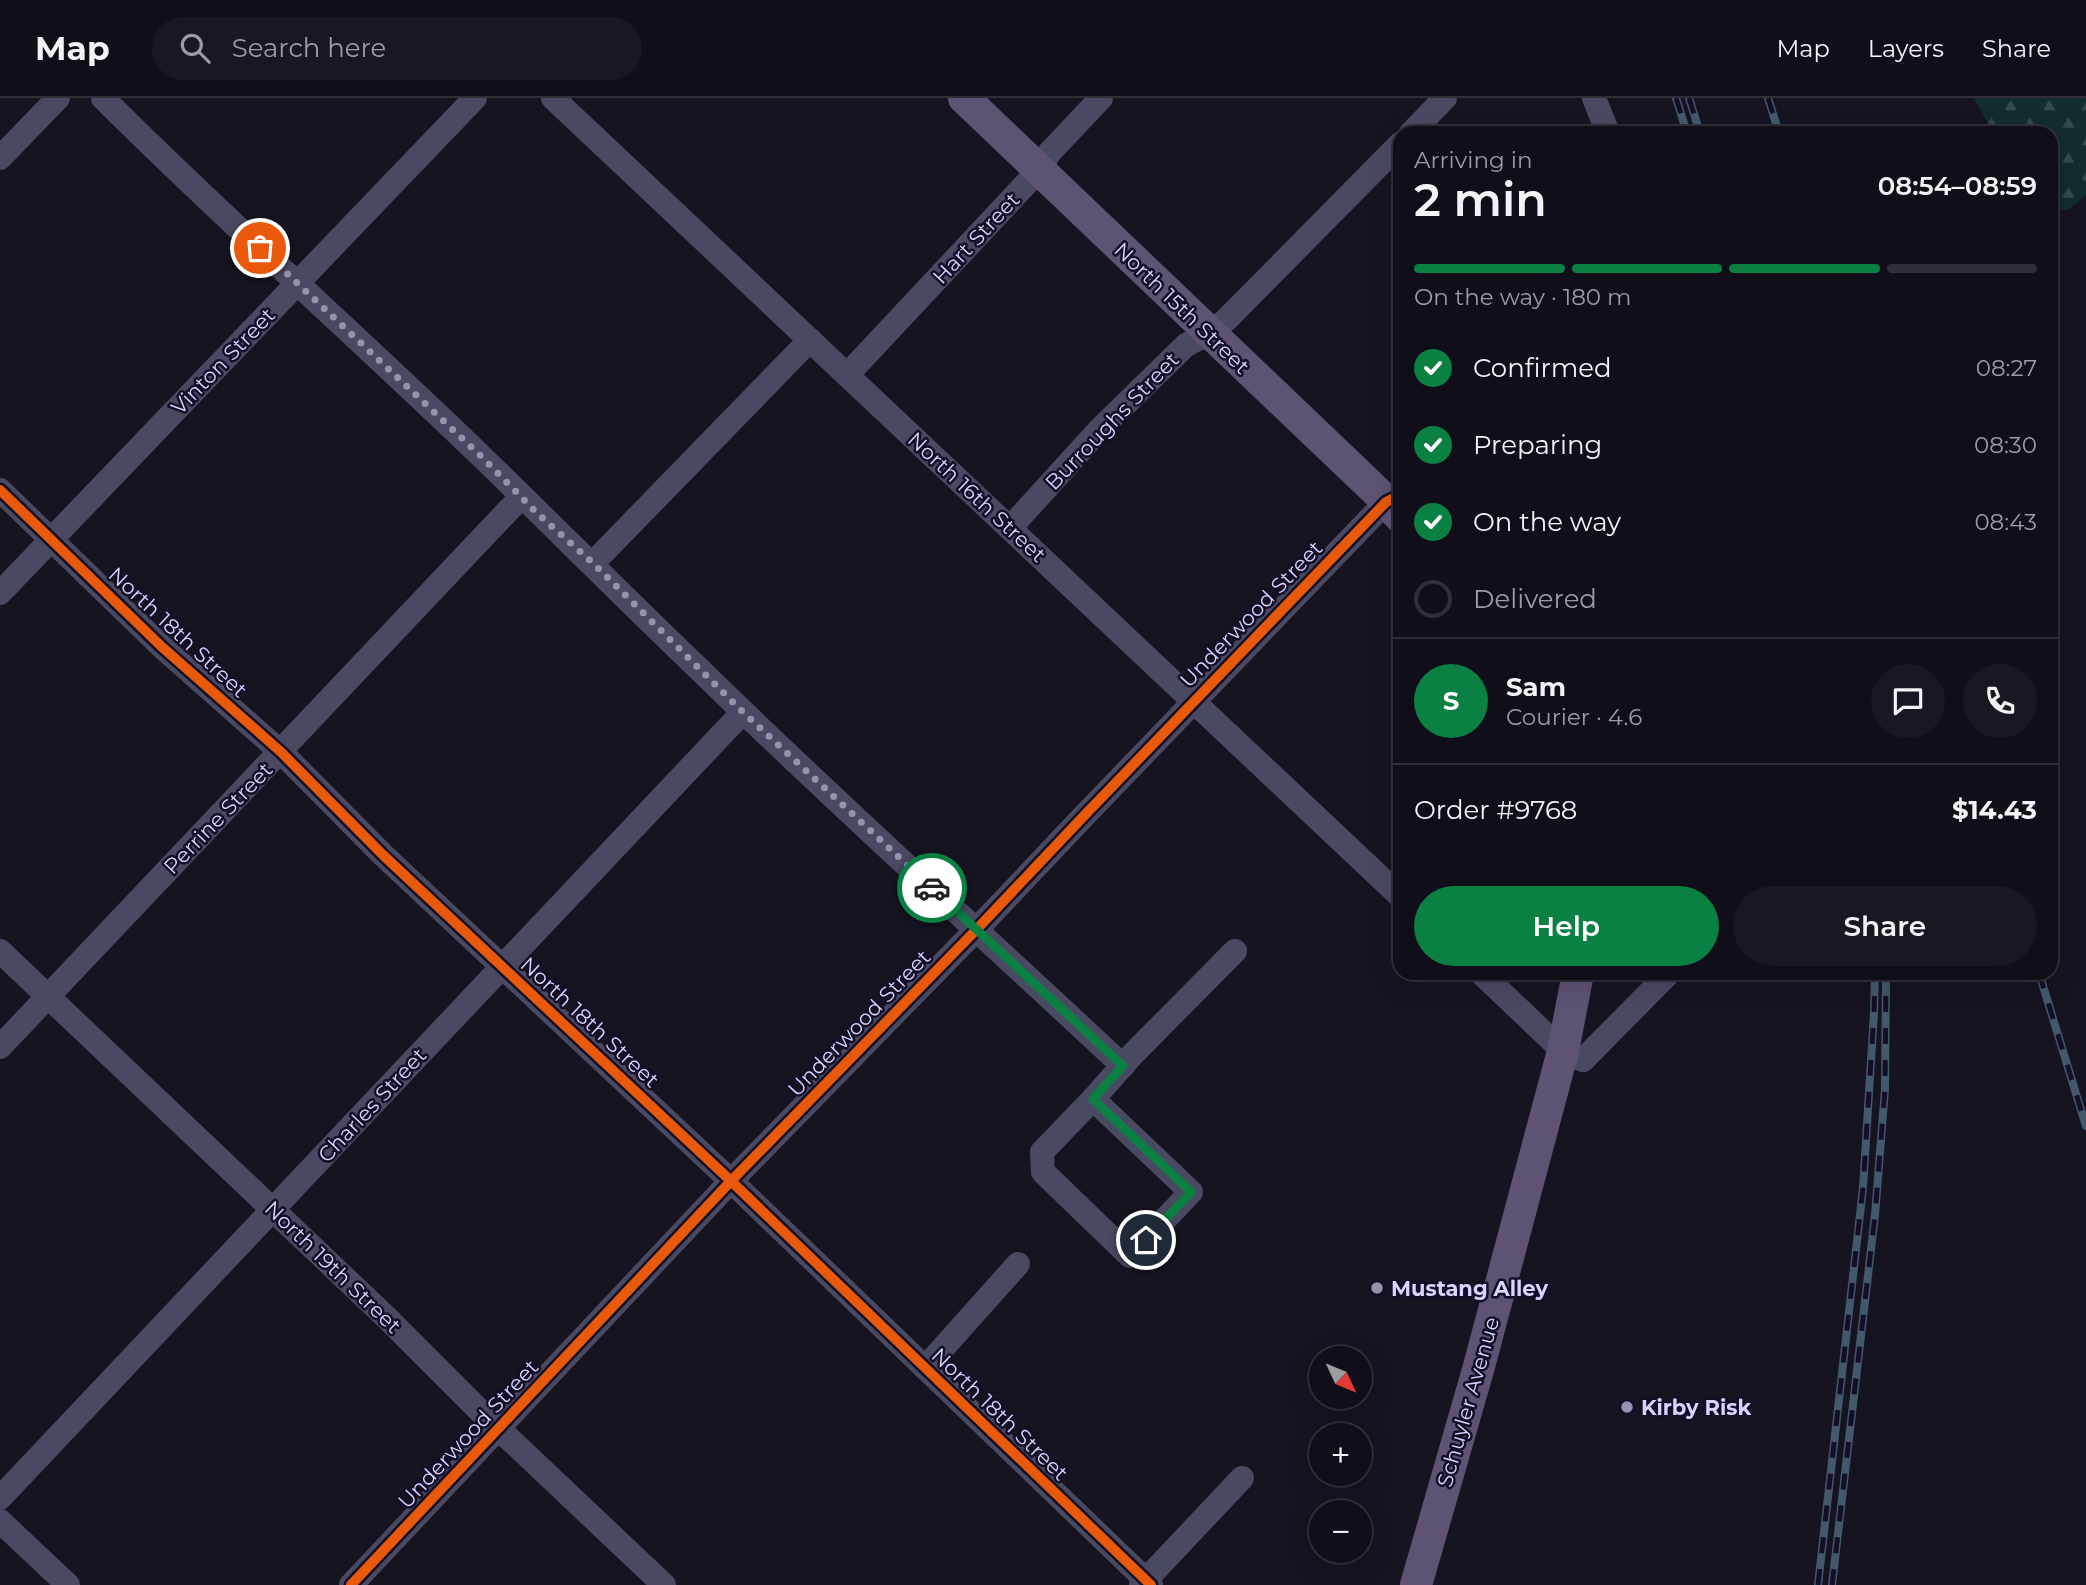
<!DOCTYPE html>
<html lang="en">
<head>
<meta charset="utf-8">
<style>
  body { margin:0; font-family:Montserrat,sans-serif; background:#191822; color:#f1f3f6; height:100vh; display:flex; flex-direction:column; font-size:26px; white-space:nowrap }
  * { box-sizing:border-box; margin:0 }
  p { font-size:23px; color:#9c9ca2 }
  .icon { flex:none; width:38px; height:38px; fill:none; stroke:currentColor; stroke-width:2; stroke-linecap:round; stroke-linejoin:round }
  .map { position:relative; flex:1; overflow:hidden }
  .details { position:absolute; left:1393px; top:28px; width:665px; height:854px; display:flex; flex-direction:column; background:#100f19; border-radius:21px; box-shadow:0 7px 28px #0002,0 0 0 2px #302f38 }
  .details>* { flex:none }
  .needle { width:46px; rotate:134deg }
  .buttons { position:absolute; left:1309px; top:1248px; display:grid; gap:14px }
  .buttons a { display:grid; place-items:center; width:63px; height:63px; border-radius:50%; background:#100f19; box-shadow:0 7px 28px #0002,0 0 0 2px #302f38; font-size:35px }
  .pin { position:absolute; display:grid; place-items:center; width:60px; height:60px; color:#fff; margin:-30px; border:4px solid #fff; border-radius:50%; box-shadow:0 2px 7px #0007 }
  .courier { position:absolute; display:grid; place-items:center; width:70px; height:70px; margin:-35px; border:5px solid #0b8043; border-radius:50%; background:#fff; color:#222; box-shadow:0 2px 9px #0007 }
  .overview em { font-style:normal; font-weight:600 }
  .overview div { display:flex; flex-direction:column-reverse }
  .overview { display:flex; align-items:center; justify-content:space-between; height:119px; padding:0 21px }
  h1 { font-size:46px; font-weight:600; line-height:52px }
  .bar { display:grid; grid-template-columns:repeat(4,1fr); gap:10px 7px; align-content:center; height:84px; padding:0 21px }
  .bar i { height:9px; border-radius:5px; background:#302f38 }
  .bar .on { background:#0b8043 }
  .bar p { grid-column:span 4 }
  .line { display:flex; align-items:center; gap:18px; padding:0 21px; border-top:2px solid #302f38 }
  .line div { flex:1 }
  .round { display:grid; place-items:center; flex:none; width:74px; height:74px; border-radius:37px; background:#191822 }
  ol { padding:0 21px; list-style:none }
  li { display:flex; align-items:center; gap:21px; height:77px }
  li p { margin-inline-start:auto }
  li .icon { padding:7px; border-radius:50%; background:#0b8043; color:#fff; stroke-width:4 }
  li:last-child { color:#9c9ca2 }
  li i { width:38px; height:38px; border:4px solid #302f38; border-radius:50% }
  .button { display:flex; gap:14px; margin-top:auto; padding:14px 21px }
  .button a { flex:1; height:80px; border-radius:42px; background:#0b8043; color:#fff; font-size:28px; font-weight:600; line-height:80px; text-align:center }
  .button a+a { background:#191822; color:#f1f3f6 }
  header { display:flex; align-items:center; gap:42px; box-sizing:border-box; height:98px; padding:0 35px; background:#100f19; border-bottom:2px solid #302f38 }
  header strong { font-size:33px }
  nav { display:flex; gap:38px; margin-inline-start:auto; font-size:24px }
  .search { width:490px; height:63px; background:#191822; display:flex; align-items:center; gap:18px; box-sizing:border-box; padding:0 24px; border-radius:38px; color:#9c9ca2; font-size:26px }
  .map>svg:first-child { display:block }
</style>
</head>
<body>
<header>
<strong>Map</strong>
<div class="search"><svg class="icon" aria-label="search" viewBox="0 0 24 24"><circle cx="10" cy="10" r="6"/><path d="M15 15l6 6"/></svg>Search here</div>
<nav><a>Map</a><a>Layers</a><a>Share</a></nav>
</header>
<div class="map">
<svg width="2086" height="1487" viewBox="0 0 2086 1487">
  <defs>
    <pattern id="forest-firs" width="22" height="20" patternUnits="userSpaceOnUse" patternTransform="scale(1.75)"><rect width="22" height="20" fill="#132c2d"/><path d="M5 1l3.5 6h-7zM16 11l3.5 6h-7z" fill="#354a4c"/></pattern>
  </defs>
  <rect width="100%" height="100%" fill="#161421"/>
  <!-- forest -->
  <path fill="url(#forest-firs)" d="M1974,0h112v97l-18,15h-17v-77h-58z"/>
  <g fill="none" stroke-linecap="round" stroke-linejoin="round">
    <!-- minor -->
    <g stroke="#4a4962" stroke-width="24">
      <path d="M103,0c123,123 254,238 379,359 73,71 145,143 218,213 138,135 282,264 423,396"/>
      <path d="M553,0l847,798"/>
      <path d="M1594,0l14,35"/>
      <path d="M1411,35l34,-35"/>
      <path d="M0,60l58,-60"/>
      <path d="M847,277l192,-205 11,-18 51,-54"/>
      <path d="M0,392l162,157 119,105 102,103 348,326 420,404"/>
      <path d="M1010,430l90,-99 86,-84 23,-12 17,-13 174,-176"/>
      <path d="M593,465l217,-223"/>
      <path d="M0,495l475,-495"/>
      <path d="M0,853l387,367 95,95 182,172"/>
      <path d="M1481,875l82,78 20,9 86,-87"/>
      <path d="M0,949l521,-550"/>
      <path d="M1093,1001l98,93 -61,64 -87,-84 -1,-20z"/>
      <path d="M1093,1001l40,-45 102,-103"/>
      <path d="M925,1270l93,-104"/>
      <path d="M0,1400l743,-786"/>
      <path d="M0,1423l68,64"/>
      <path d="M351,1487l380,-404 246,-252 104,-110 305,-317 14,-7"/>
      <path d="M1141,1487l101,-107"/>
    </g>
    <!-- major -->
    <g stroke="#5e5373" stroke-width="32">
      <path d="M964,0l412,393 24,26"/>
      <path d="M1416,1487l62,-215 85,-319 15,-78"/>
    </g>
    <defs>
      <g id="rail">
        <path d="M1676,0l11,35"/>
        <path d="M1689,0l11,35"/>
        <path d="M1768,0l11,35"/>
        <path d="M2039,875l47,153"/>
        <path d="M1818,1487l45,-397 11,-175 1,-40"/>
        <path d="M1832,1487l43,-370 10,-126 1,-116"/>
      </g>
    </defs>
    <!-- rail casing -->
    <use href="#rail" stroke="#43596b" stroke-width="8"/>
    <!-- rail -->
    <use href="#rail" stroke="#130f26" stroke-width="5" stroke-dasharray="16" stroke-linecap="butt"/>
    <defs>
      <g id="cycleway">
        <path d="M0,392l162,157 119,105 102,103 348,326 420,404"/>
        <path d="M351,1487l380,-404 246,-252 104,-110 305,-317 14,-7"/>
      </g>
    </defs>
    <!-- cycleway casing -->
    <use href="#cycleway" stroke="#130f26" stroke-width="15"/>
    <!-- cycleway -->
    <use href="#cycleway" stroke="#e8590c" stroke-width="10"/>
  </g>
  <g fill="none" stroke-linecap="round" stroke-linejoin="round">
    <!-- done -->
    <path stroke="#9591b1" stroke-width="7" stroke-dasharray="0 12.6" d="M260,150l224,211 54,55 55,49 150,149 189,176"/>
    <!-- route -->
    <path stroke="#0b8043" stroke-width="9" d="M932,790l191,178 -30,33 98,93 -45,48"/>
  </g>
  <!-- markers -->
  <g fill="#9591b1" stroke="#130f26" stroke-width="2.5">
    <circle cx="1377" cy="1190" r="7"/>
    <circle cx="1627" cy="1309" r="7"/>
  </g>
  <g text-anchor="middle" dominant-baseline="central" stroke-width="5" stroke-linejoin="round" paint-order="stroke">
    <!-- street labels -->
    <g font-size="21" fill="#d9d4ff" stroke="#130f26">
      <text transform="translate(976 140) rotate(-47)">Hart Street</text>
      <text transform="translate(1182 210) rotate(44)">North 15th Street</text>
      <text transform="translate(223 263) rotate(-46)">Vinton Street</text>
      <text transform="translate(1112 323) rotate(-46)">Burroughs Street</text>
      <text transform="translate(977 399) rotate(43)">North 16th Street</text>
      <text transform="translate(1251 516) rotate(-46)">Underwood Street</text>
      <text transform="translate(178 534) rotate(43)">North 18th Street</text>
      <text transform="translate(218 720) rotate(-46)">Perrine Street</text>
      <text transform="translate(590 924) rotate(43)">North 18th Street</text>
      <text transform="translate(859 925) rotate(-46)">Underwood Street</text>
      <text transform="translate(372 1007) rotate(-47)">Charles Street</text>
      <text transform="translate(333 1169) rotate(44)">North 19th Street</text>
      <text transform="translate(1468 1304) rotate(-74)">Schuyler Avenue</text>
      <text transform="translate(1000 1316) rotate(44)">North 18th Street</text>
      <text transform="translate(468 1336) rotate(-47)">Underwood Street</text>
    </g>
    <!-- poi labels -->
    <g font-size="21" font-weight="bold" fill="#d9d4ff" stroke="#130f26" text-anchor="start">
      <text x="1391" y="1190">Mustang Alley</text>
      <text x="1641" y="1309">Kirby Risk</text>
    </g>
  </g>
</svg>
<div class="buttons">
<a><svg class="needle" viewBox="-14 -14 28 28"><path d="M0-13l5 13h-10z" fill="#e53935"/><path d="M0 13l5-13h-10z" fill="#9c9ca2"/></svg></a>
<a>+</a>
<a>−</a>
</div>
<div class="pin" style="left:260px;top:150px;background:#ea580c"><svg class="icon" aria-label="bag" viewBox="0 0 24 24"><path d="M5 8h14l-1 12H6zM9 8a3 3 0 0 1 6 0"/></svg></div>
<div class="pin" style="left:1146px;top:1142px;background:#1f2937"><svg class="icon" aria-label="home" viewBox="0 0 24 24"><path d="M3 11l9-7 9 7M6 9v11h12V9"/></svg></div>
<div class="courier" style="left:932px;top:790px"><svg class="icon" aria-label="car" viewBox="0 0 24 24"><path d="M5 17H2v-5l4-1 3-4h7l3 4 3 1v5h-3M9 17h6M6 11h13"/><circle cx="7" cy="17" r="2"/><circle cx="17" cy="17" r="2"/></svg></div>
<section class="details">
<div class="overview"><div><h1>2 min</h1><p>Arriving in</p></div><em>08:54–08:59</em></div>
<div class="bar"><i class="on"></i><i class="on"></i><i class="on"></i><i></i><p>On the way · 180 m</p></div>
<ol>
<li><svg class="icon" aria-label="check" viewBox="0 0 24 24"><path d="M5 12l5 5 9-10"/></svg>Confirmed<p>08:27</p></li>
<li><svg class="icon" aria-label="check" viewBox="0 0 24 24"><path d="M5 12l5 5 9-10"/></svg>Preparing<p>08:30</p></li>
<li><svg class="icon" aria-label="check" viewBox="0 0 24 24"><path d="M5 12l5 5 9-10"/></svg>On the way<p>08:43</p></li>
<li><i></i>Delivered</li>
</ol>
<div class="line" style="height:126px"><b class="round" style="background:#0b8043;color:#fff">S</b><div><b>Sam</b><p>Courier · 4.6</p></div><a class="round"><svg class="icon" aria-label="chat" viewBox="0 0 24 24"><path d="M4 5h16v11H9l-5 4z"/></svg></a><a class="round"><svg class="icon" aria-label="phone" viewBox="0 0 24 24"><path d="M5 4h4l2 5-3 2q2 4 5 5l2-3 5 2v4C11 20 4 13 5 4z"/></svg></a></div>
<div class="line" style="height:91px"><div>Order #9768</div><b>$14.43</b></div>
<div class="button"><a>Help</a><a>Share</a></div>
</section>
</div>
</body>
</html>
